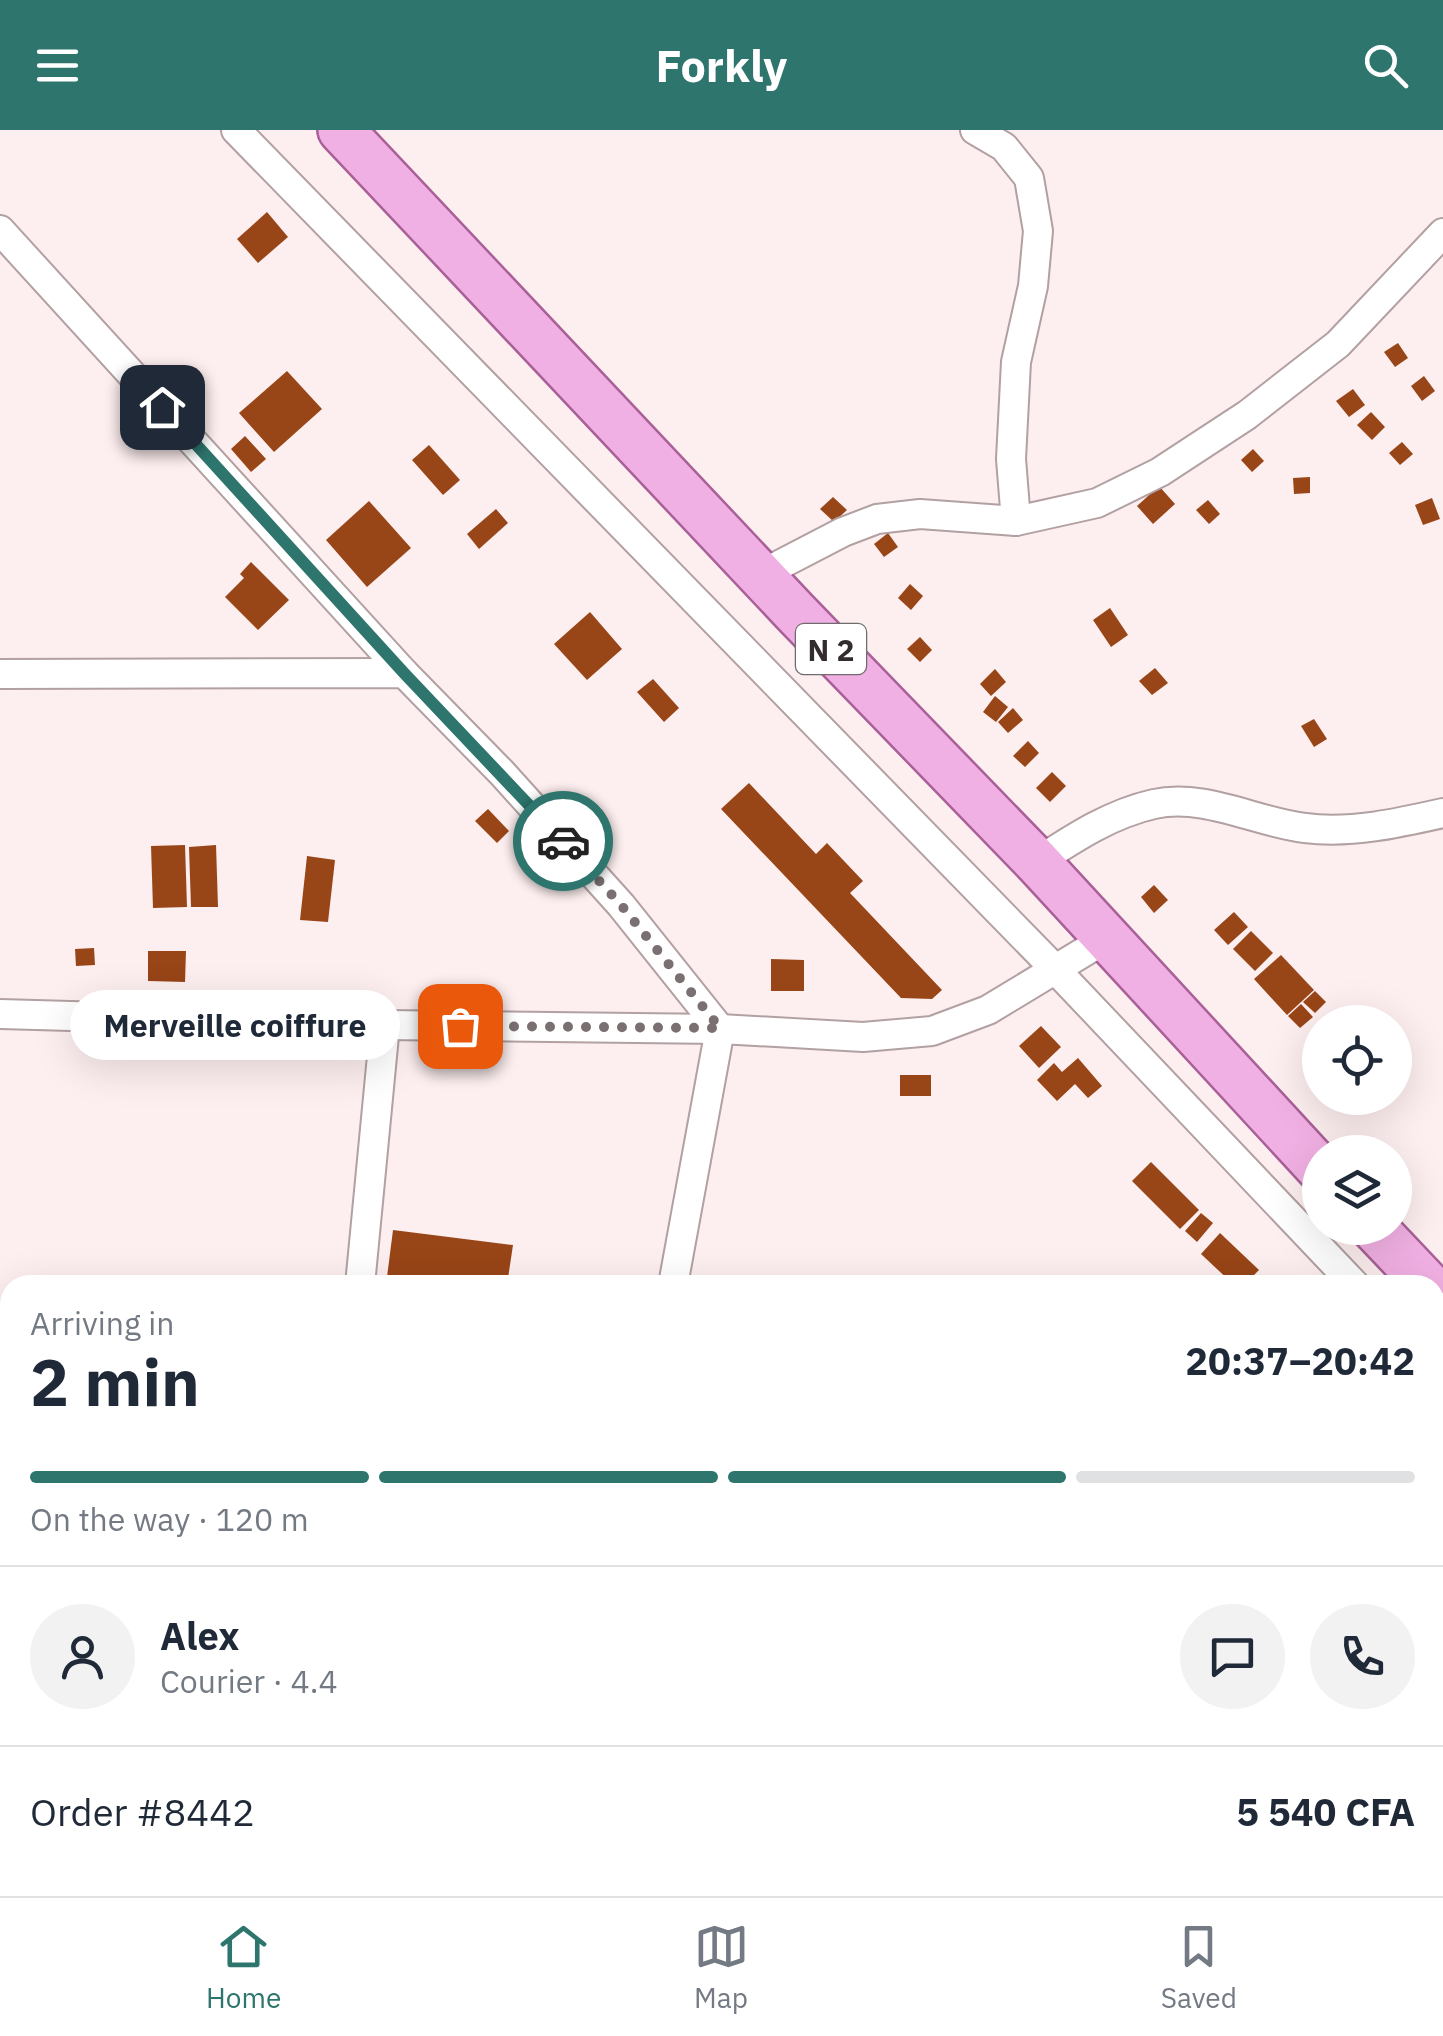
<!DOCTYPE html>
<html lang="en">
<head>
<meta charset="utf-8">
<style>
  body { margin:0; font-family:"IBM Plex Sans",sans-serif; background:#f2f2f3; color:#1f2937; height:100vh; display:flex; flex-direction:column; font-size:38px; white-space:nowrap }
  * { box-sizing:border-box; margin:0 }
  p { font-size:32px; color:#747a83 }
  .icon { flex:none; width:55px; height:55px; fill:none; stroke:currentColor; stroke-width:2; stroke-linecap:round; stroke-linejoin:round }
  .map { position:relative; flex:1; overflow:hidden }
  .details { position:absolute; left:0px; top:1145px; width:1445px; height:622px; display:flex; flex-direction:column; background:#fff; border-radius:30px 30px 0 0; box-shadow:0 10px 40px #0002 }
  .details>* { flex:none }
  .tools { position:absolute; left:1302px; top:875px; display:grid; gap:20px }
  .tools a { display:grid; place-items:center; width:110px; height:110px; border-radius:50%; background:#fff; box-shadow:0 10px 40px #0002; font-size:50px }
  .pin { position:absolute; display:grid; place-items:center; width:85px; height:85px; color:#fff; margin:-42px; border-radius:20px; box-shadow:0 5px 15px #0006 }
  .courier { position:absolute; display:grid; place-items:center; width:100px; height:100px; margin:-50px; border:8px solid #2d756d; border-radius:50%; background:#fff; color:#222; box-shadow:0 2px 12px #0007 }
  .bubble { position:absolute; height:70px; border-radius:35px; background:#fff; box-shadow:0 10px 40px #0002; font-size:32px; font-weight:700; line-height:70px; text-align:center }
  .overview em { font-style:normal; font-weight:700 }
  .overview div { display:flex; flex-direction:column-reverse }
  .overview { display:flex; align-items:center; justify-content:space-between; height:170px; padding:0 30px }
  h1 { font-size:65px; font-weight:700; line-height:75px }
  .bar { display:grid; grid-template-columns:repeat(4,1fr); gap:15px 10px; align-content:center; height:120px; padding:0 30px }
  .bar i { height:12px; border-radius:8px; background:#e0e1e3 }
  .bar .active { background:#2d756d }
  .bar p { grid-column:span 4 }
  .line { display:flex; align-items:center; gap:25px; padding:0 30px; border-top:2px solid #e0e1e3 }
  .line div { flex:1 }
  .round { display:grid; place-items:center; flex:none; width:105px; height:105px; border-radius:52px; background:#f2f2f3 }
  header { display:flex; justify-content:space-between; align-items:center; height:130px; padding:0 30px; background:#2d756d; color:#fff; font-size:45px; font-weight:700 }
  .menu { display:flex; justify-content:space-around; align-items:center; height:140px; border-top:2px solid #e0e1e3; background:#fff; font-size:28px; color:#747a83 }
  .menu a { display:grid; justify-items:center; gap:5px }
  .menu .active { color:#2d756d }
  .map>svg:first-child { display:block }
</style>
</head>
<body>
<header><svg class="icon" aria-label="menu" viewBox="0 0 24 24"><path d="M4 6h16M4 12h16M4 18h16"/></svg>Forkly<svg class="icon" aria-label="search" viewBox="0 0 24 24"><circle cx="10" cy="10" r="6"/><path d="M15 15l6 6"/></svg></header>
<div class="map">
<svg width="1443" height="1766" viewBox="0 0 1443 1766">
  <rect width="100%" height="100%" fill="#fdeeef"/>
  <!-- building -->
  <g fill="#984517">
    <path d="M267,82l21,25 -30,26 -21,-24z"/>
    <path d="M1398,213l10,15 -13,9 -11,-15z"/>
    <path d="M287,241l35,38 -48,43 -35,-39z"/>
    <path d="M1424,246l11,15 -13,10 -11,-15z"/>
    <path d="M1353,259l12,16 -16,12 -13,-16z"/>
    <path d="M1371,282l14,15 -13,13 -15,-15z"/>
    <path d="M245,306l21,23 -15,13 -20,-23z"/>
    <path d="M1402,312l11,12 -13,11 -11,-12z"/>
    <path d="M429,315l31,35 -17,15 -31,-35z"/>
    <path d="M1253,319l11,12 -12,11 -11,-12z"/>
    <path d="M1310,347v16l-16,1 -1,-16z"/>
    <path d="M1159,356l16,18 -22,20 -16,-18z"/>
    <path d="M833,367l14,13 -13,12 -14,-13z"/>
    <path d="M1432,368l8,21 -17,6 -8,-20z"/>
    <path d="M1208,370l12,14 -11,10 -13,-14z"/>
    <path d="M369,371l42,47 -44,39 -41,-47z"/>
    <path d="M496,379l12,14 -29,26 -12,-15z"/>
    <path d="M888,403l10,14 -14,10 -10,-13z"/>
    <path d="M251,432l38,38 -31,30 -33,-33 19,-19 -4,-4z"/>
    <path d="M910,454l13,12 -12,14 -13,-12z"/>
    <path d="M1110,478l18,27 -17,12 -18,-27z"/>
    <path d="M590,482l32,37 -35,31 -33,-36z"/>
    <path d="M920,507l12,13 -12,12 -13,-13z"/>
    <path d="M1155,538l13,15 -16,12 -13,-14z"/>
    <path d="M995,539l11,13 -15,14 -11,-12z"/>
    <path d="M653,549l26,29 -15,14 -27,-30z"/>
    <path d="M995,566l13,11 -12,15 -13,-10z"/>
    <path d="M1013,578l10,12 -15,13 -10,-11z"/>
    <path d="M1314,589l13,20 -13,8 -13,-21z"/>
    <path d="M1028,611l11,12 -14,14 -12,-11z"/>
    <path d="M1052,642l14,14 -16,16 -14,-14z"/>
    <path d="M749,653l67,71 11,-11 36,38 -13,12 92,97 -10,9 -31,-1 -180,-189z"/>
    <path d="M488,679l21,22 -12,12 -22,-22z"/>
    <path d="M185,715l2,62 -34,1 -2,-62z"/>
    <path d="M216,715l2,62h-27l-2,-60z"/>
    <path d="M307,726l28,4 -7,62 -28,-2z"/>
    <path d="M1154,755l14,15 -14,13 -13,-16z"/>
    <path d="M1234,782l14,15 -20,18 -14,-15z"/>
    <path d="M1251,801l22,22 -18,18 -22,-22z"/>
    <path d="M94,818l1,17 -19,1 -1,-17z"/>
    <path d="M148,821h38l-1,31 -37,-1z"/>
    <path d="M1281,825l33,35 -27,25 -33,-36z"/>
    <path d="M771,829l33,1v31h-33z"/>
    <path d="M1315,861l11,11 -11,11 -12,-11z"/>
    <path d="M1301,874l12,13 -13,11 -12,-12z"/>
    <path d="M1041,896l20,21 -22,21 -20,-22z"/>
    <path d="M1078,928l24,28 -14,12 -13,-14 -18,17 -20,-21 17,-17 8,9z"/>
    <rect x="900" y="945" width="31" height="21"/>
    <path d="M1151,1032l48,48 -19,19 -48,-48z"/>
    <path d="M1201,1083l12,10 -16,19 -12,-11z"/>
    <path d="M393,1100l120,15 -6,40h-121z"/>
    <path d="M1220,1103l39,37 -15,15h-10l-33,-31z"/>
    <path d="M0,1740l10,1v17h101v8h-111z"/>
  </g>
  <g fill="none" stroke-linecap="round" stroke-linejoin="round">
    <defs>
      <g id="street">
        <path d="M236,0l819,839 300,316"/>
        <path d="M975,0l29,17 25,31 9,53 -5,55 -17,76 -5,97 5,62"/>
        <path d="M0,100l404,443"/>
        <path d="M760,445l83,-43 34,-13 43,-5 96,7 81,-18 63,-31 87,-57 91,-71 105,-111"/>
        <path d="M0,544l404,-1 98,100 119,132 99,124 -47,256"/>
        <path d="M1037,732c37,-24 73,-48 117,-58 51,-11 101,18 151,24 45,6 94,-5 138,-15"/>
        <path d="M0,884l385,11 335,4 143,8 69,-6 56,-21 119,-72"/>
        <path d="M360,1155l25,-260"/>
        <path d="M1435,1246l8,10"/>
        <path d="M0,1552l10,-1"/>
        <path d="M572,1766l1,-8"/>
      </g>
      <g id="primary">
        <path d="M341,0l454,482 242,250 283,307"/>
        <path d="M1374,1098l54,57"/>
      </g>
    </defs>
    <!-- street casing -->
    <use href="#street" stroke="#b2a0a2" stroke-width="32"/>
    <!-- primary casing -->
    <use href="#primary" stroke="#a96098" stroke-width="50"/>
    <!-- street -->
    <use href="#street" stroke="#fff" stroke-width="28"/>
    <!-- primary -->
    <use href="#primary" stroke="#f1b0e3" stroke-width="45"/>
  </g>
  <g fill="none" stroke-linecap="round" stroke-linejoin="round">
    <!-- done -->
    <path stroke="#7a7071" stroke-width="10" stroke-dasharray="0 18" d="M460,896l260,2 -99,-123 -58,-64"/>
    <!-- route -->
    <path stroke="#2d756d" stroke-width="12" d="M162,277l242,266 159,168"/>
  </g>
  <g text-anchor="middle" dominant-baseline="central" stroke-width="10" stroke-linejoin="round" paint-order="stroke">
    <!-- shield labels -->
    <rect fill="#fff" stroke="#706b6c" stroke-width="2.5" x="796" y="494" width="70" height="50" rx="8"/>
    <g font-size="30" font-weight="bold" fill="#332c2d">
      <text x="831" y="519">N 2</text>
    </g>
  </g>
</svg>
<div class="tools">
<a><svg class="icon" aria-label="locate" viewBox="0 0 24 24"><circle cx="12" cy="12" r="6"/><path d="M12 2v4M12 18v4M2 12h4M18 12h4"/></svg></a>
<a><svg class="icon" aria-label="layers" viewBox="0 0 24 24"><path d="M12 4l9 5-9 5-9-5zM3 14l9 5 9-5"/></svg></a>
</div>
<div class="pin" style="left:460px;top:896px;background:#ea580c"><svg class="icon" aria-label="bag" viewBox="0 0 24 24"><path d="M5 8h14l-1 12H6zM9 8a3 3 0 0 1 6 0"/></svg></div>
<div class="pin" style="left:162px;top:277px;background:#1f2937"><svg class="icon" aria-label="home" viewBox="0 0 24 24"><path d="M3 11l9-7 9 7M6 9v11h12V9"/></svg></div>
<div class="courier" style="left:563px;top:711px"><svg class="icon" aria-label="car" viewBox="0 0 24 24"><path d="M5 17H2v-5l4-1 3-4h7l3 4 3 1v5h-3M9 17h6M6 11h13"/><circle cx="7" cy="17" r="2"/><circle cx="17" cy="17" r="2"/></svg></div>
<div class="bubble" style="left:70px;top:860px;width:330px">Merveille coiffure</div>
<section class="details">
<div class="overview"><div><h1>2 min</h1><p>Arriving in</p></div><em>20:37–20:42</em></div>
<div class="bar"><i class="active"></i><i class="active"></i><i class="active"></i><i></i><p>On the way · 120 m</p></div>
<div class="line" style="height:180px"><a class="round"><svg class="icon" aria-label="person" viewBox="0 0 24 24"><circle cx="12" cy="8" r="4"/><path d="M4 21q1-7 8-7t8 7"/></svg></a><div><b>Alex</b><p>Courier · 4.4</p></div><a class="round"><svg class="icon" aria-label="chat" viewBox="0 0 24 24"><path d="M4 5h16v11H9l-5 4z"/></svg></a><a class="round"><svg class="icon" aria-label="phone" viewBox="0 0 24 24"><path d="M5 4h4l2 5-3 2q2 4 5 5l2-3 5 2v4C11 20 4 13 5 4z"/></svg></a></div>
<div class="line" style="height:130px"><div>Order #8442</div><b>5 540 CFA</b></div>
</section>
</div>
<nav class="menu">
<a class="active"><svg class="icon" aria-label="home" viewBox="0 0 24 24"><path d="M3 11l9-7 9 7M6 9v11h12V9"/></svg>Home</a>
<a><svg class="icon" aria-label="map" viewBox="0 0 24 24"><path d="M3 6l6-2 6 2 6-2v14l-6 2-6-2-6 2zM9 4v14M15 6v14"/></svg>Map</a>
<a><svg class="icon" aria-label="saved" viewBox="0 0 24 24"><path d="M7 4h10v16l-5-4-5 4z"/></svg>Saved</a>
</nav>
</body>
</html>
